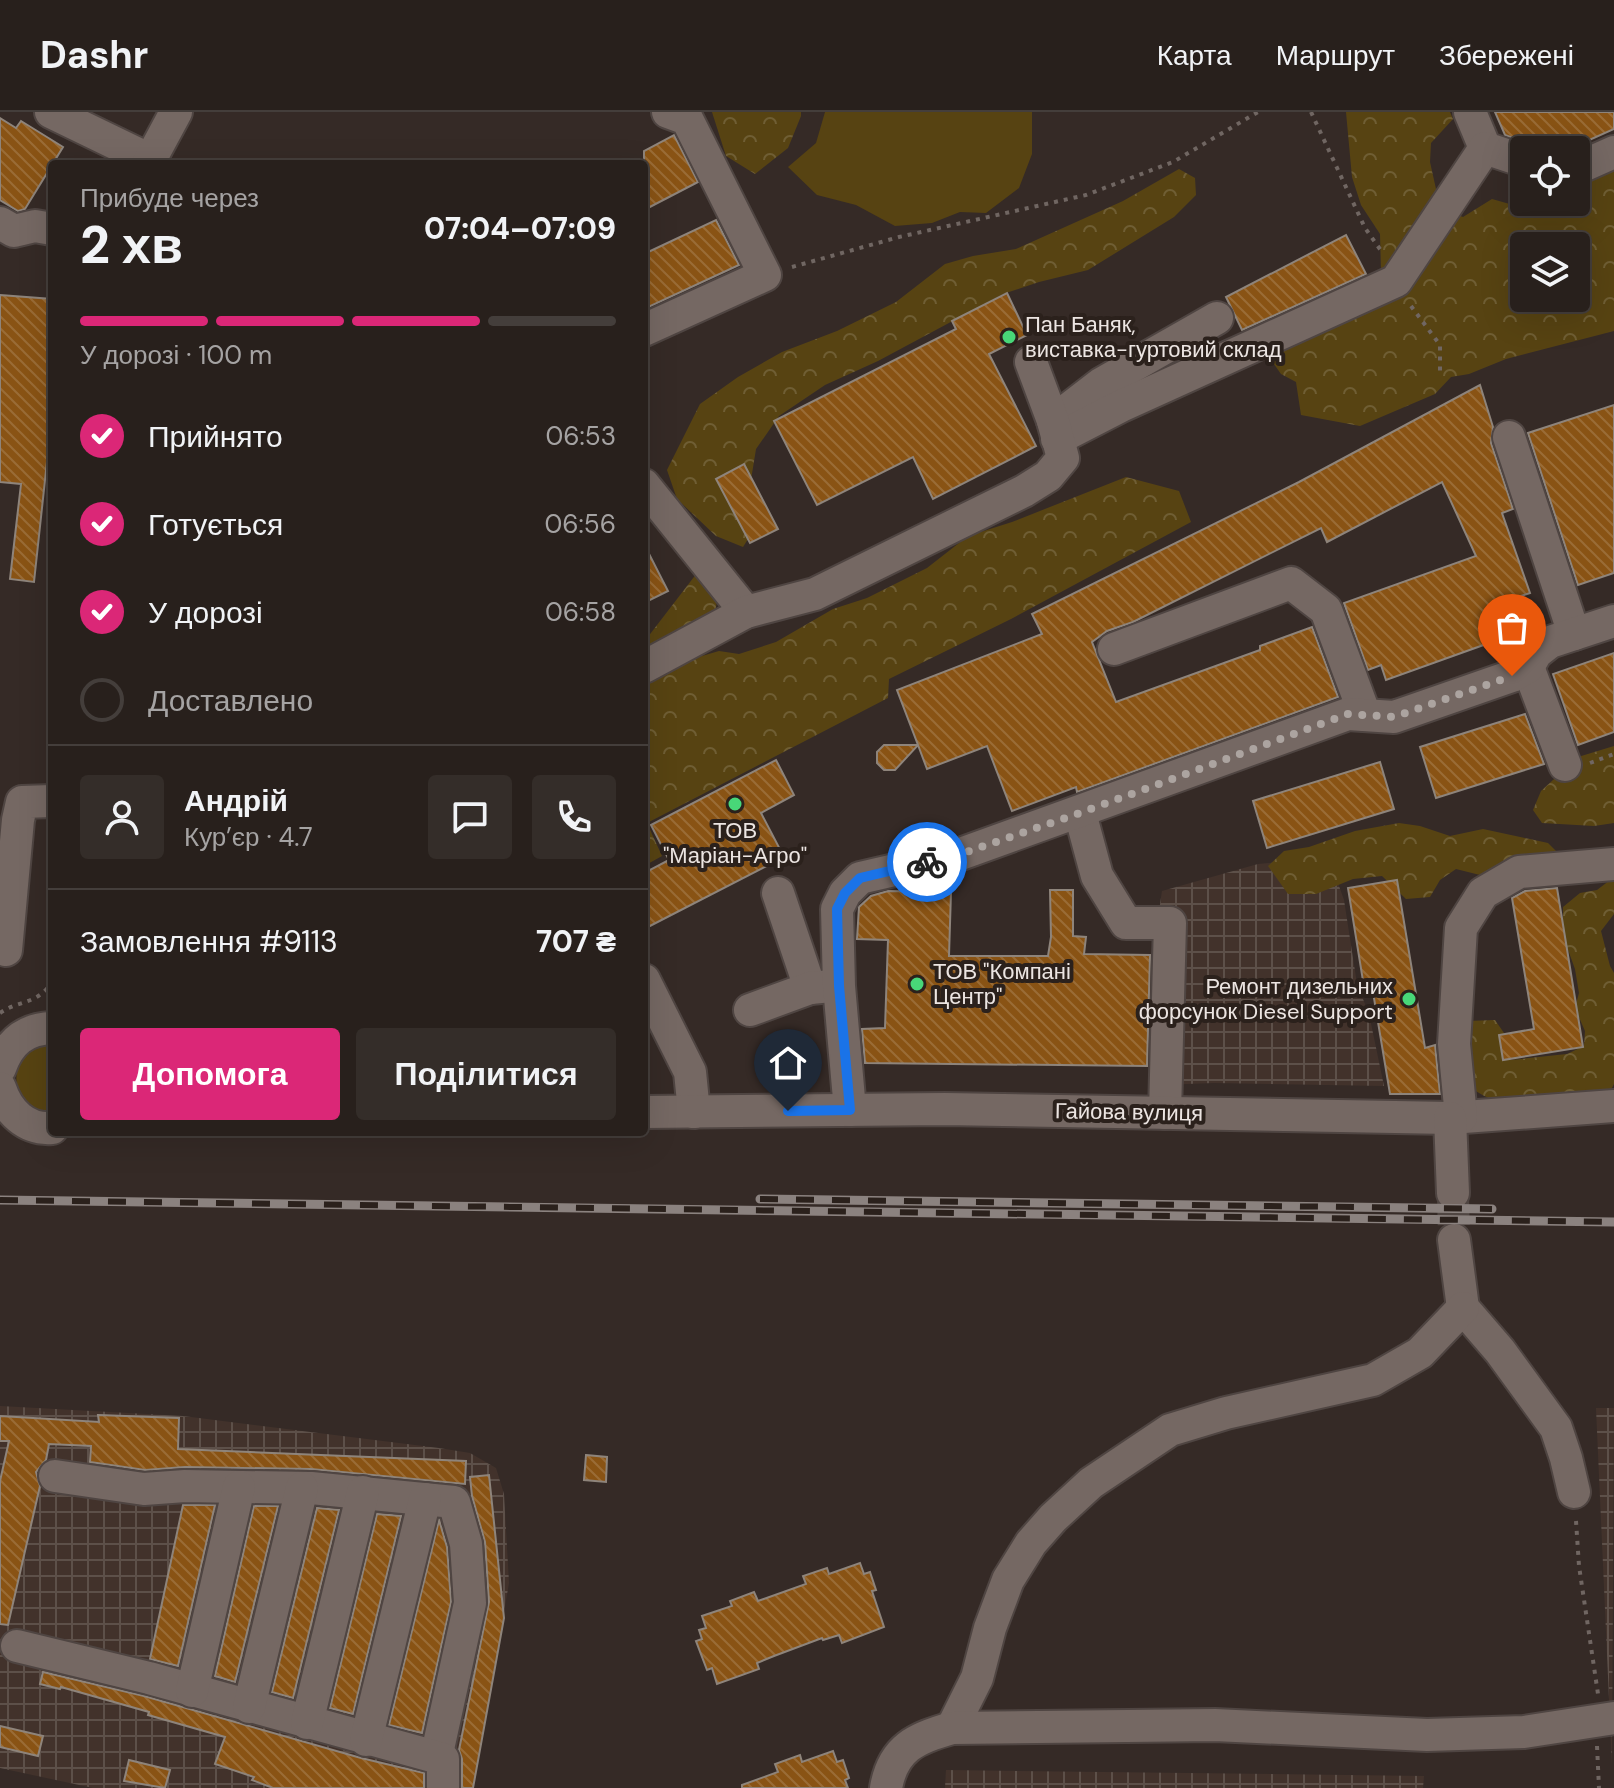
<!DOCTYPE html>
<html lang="uk">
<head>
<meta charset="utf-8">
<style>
  body { margin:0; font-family:"DM Sans",sans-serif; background:#342d29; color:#f1f3f6; height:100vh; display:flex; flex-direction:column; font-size:30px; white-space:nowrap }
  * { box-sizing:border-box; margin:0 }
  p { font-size:26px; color:#a5a3a3 }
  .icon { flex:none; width:44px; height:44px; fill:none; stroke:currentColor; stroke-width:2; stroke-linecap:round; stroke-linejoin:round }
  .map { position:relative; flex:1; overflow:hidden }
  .panel { position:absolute; left:48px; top:48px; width:600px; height:976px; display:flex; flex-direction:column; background:#28201c; border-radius:8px; box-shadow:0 8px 32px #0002,0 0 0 2px #443e3b }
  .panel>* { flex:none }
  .fabs { position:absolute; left:1510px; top:24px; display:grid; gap:16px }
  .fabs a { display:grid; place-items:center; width:80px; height:80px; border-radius:8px; background:#28201c; box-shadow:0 8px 32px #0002,0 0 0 2px #443e3b; font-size:40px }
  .pin { position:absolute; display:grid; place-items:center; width:68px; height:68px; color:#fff; margin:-82px -34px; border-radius:50% 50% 50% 0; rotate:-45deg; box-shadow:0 0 8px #0007 }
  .pin .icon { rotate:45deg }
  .courier { position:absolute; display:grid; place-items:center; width:80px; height:80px; margin:-40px; border:6px solid #1a73e8; border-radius:50%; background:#fff; color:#222; box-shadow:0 2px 10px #0007 }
  .summary em { font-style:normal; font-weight:800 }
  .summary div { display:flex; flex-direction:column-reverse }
  .summary { display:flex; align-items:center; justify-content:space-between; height:136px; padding:0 32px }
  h1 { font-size:52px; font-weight:800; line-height:60px }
  .bar { display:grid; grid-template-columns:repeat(4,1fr); gap:12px 8px; align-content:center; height:96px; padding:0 32px }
  .bar i { height:10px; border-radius:6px; background:#443e3b }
  .bar .active { background:#db2777 }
  .bar p { grid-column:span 4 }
  .line { display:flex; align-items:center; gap:20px; padding:0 32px; border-top:2px solid #443e3b }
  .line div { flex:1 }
  .round { display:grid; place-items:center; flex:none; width:84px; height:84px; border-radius:8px; background:#342d29 }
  ol { padding:0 32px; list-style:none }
  li { display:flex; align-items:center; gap:24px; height:88px }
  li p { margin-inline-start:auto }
  li .icon { padding:8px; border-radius:50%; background:#db2777; color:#fff; stroke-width:4 }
  li:last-child { color:#a5a3a3 }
  li i { width:44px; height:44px; border:4px solid #443e3b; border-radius:50% }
  .action { display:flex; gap:16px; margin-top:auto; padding:16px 32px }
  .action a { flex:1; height:92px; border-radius:8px; background:#db2777; color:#fff; font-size:32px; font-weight:800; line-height:92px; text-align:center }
  .action a+a { background:#342d29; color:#f1f3f6 }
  header { display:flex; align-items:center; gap:48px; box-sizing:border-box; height:112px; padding:0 40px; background:#28201c; border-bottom:2px solid #443e3b }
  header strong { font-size:38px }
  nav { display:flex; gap:44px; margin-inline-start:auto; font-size:28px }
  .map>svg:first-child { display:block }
</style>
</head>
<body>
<header>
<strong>Dashr</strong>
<nav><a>Карта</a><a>Маршрут</a><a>Збережені</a></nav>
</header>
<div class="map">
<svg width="1614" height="1676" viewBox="0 0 1614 1676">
  <defs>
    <pattern id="industrial-grid" width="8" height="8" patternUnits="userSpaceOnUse" patternTransform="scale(2)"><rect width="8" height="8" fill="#42322b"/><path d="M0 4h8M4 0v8" fill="none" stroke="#5d5049"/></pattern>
    <pattern id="forest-crowns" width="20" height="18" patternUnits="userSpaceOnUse" patternTransform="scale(2)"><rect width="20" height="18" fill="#574312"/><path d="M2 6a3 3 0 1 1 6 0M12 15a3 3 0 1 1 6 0" fill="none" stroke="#6f5e34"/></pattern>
    <pattern id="building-back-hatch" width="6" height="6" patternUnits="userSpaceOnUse" patternTransform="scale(2)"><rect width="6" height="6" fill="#895314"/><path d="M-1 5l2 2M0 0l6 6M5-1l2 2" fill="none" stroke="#9a6c36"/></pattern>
  </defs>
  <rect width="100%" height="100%" fill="#352a26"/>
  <!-- industrial -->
  <g fill="url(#industrial-grid)">
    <path d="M1329,746l15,42 13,84 12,30 15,72 -170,-3 -55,2v-174l3,-20 96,-27z"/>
    <path d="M0,1294l183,10 256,32 31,5 26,15 8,26 5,89 -36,205h-380l-93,-20z"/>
    <path d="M1596,1296h18l-2,358z"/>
    <path d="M946,1658l478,6 -1,12h-478z"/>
  </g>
  <!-- green -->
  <g fill="#574312">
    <path d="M825,0h207v42l-13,34 -33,25 -26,-1 -28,11 -37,3 -39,-21 -39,-10 -29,-28 28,-24z"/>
    <path d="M52,933v67c-46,1 -49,-66 0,-67z"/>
  </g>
  <!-- forest -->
  <g fill="url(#forest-crowns)" fill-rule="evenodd">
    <path d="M712,0h89v4l-13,32 -33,26 -29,-18z"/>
    <path d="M1346,0h104l3,7 -22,24 -1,19 10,45 23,10 29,-18 28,8 9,-5h47v-23l38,-15v167l-108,28 -37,15 -18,3 -16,17 -75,32 -59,-11 -5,-33 -15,-8 -12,-17 23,-27 89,-59 -1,-37 -19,-29 -9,-28zM1524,134h52v52h-52z"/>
    <path d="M1179,57l16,9 1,17 -22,22 -86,53 -49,12 -36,12 -125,67 -53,24 -46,31 -23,33 -7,43 9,31 -15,24 -27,-11 -39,-37 -10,-29 33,-66 38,-27 44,-25 55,-21 59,-29 49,-38 28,-8 43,-7 107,-48z"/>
    <path d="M1126,365l53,14 12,31 -180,97 -122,60 -1,19 -241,125 15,33 -18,10v-190l17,-8 58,-17 20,3 37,-12 57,-33 34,-11 60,-30 41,-32 44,-14z"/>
    <path d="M697,461l22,18 -5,26 -70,53v-28z"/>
    <path d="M1614,634v77l-20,3 -52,-3 -9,-13 8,-19 37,-34z"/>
    <path d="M1399,711l21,3 30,10 33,-7 65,14 8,8 -2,5 -70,20 -28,-7 -16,11 -10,17 -24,2 -24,-23 -29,3 -37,15h-28l-20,-28 16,-15 25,-4 46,-16z"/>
    <path d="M1614,765v37l-13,17 9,35 4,7v111l-12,23c-47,1 -93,9 -132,-20l-3,-66 28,-1 9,13 7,27 56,-6 17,-8 1,-15 -10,-23 4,-15 -4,-24 -12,-33v-29l17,-14 17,-3z"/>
  </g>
  <!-- building -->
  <g fill="url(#building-back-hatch)" stroke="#8e847b" stroke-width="2">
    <path d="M1495,0h119v17l-47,21h-10l-5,-11 -17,7 -30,-11z"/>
    <path d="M0,6l16,10 5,-7 42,26 -38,62 -7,2 -18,-11z"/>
    <path d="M674,23l24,47 -54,28v-59z"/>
    <path d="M716,108l23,45 -95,44v-55z"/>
    <path d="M1346,123l20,39 -124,56 -16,-33z"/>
    <path d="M1007,181l20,42 -38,19 47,92 -103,53 -20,-42 -96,48 -43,-84 182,-92 -4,-8z"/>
    <path d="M0,183l52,4v116l-18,167 -24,-3 11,-95 -21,-2z"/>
    <path d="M1480,273l13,42 -2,16 22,66 -11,4 28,80 -36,12 9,33 -117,42 -5,-15 -13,5 -24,-67 132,-47 -34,-74 -115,60 -6,-14 -188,94 -26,9 -15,11 24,60 144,-52v-4l52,-19 26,70 -261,95 -1,-5 -64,24 -25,-65 -60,23 -9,-24 -23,25h-11l-7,-7v-11l7,-7h34l-21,-55 145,-56 -10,-20 267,-132z"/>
    <path d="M1614,293v168l-36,12 -50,-152z"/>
    <path d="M744,352l34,65 -28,14 -34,-64z"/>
    <path d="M644,432l24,47 -24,12z"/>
    <path d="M1614,541v79l-36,13 -25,-71z"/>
    <path d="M1525,602l19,50 -108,34 -16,-51z"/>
    <path d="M776,648l18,35 -33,18 23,44 -140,72v-56l25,-13 -18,-35z"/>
    <path d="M1380,650l14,47 -127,39 -14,-47z"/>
    <path d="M1397,768l28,168 10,-3 5,49h-50l-19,-114 -8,1 -15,-93z"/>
    <path d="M1557,776l26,159 -80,13 -4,-25 35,-6 -22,-131 13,-7z"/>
    <path d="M1050,778h23v46l13,1 -2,17 66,1 -3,111 -282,-3 -3,-34 23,-1 3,-88 -31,-1 2,-32 12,-11 17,-5 63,1 -2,64h99l3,-19z"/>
    <path d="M98,1303l81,3 -1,31 288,12 -1,23 -154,-15 -126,-2 -40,3 -55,-8 1,-16 -42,-2 -3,16 -10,12 4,14 -32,139 -8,-1v-143l9,-40h-9v-25l99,6z"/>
    <path d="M586,1343l21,2 -1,25 -22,-2z"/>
    <path d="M489,1363l15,143 -31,170h-11v-29l-3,-9 30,-148 -4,-60 -13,-46 -2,-19z"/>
    <path d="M183,1393h32l-37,161 -28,-7z"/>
    <path d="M254,1394h24l-43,176 -20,-6z"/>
    <path d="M317,1396l22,2 -46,188 -21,-6z"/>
    <path d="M377,1402l24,2 -48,198 -23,-6z"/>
    <path d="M439,1408l8,27 4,55 -29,131 -33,-8z"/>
    <path d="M860,1451l4,11 6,-2 6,18 -4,1 12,36 -42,16 -3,-8 -16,5 -1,-2 -48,18 -17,7 2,6 -42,15 -5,-16 -5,2 -11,-29 6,-2 -3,-9 7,-2 -4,-12 30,-10 -2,-5 24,-9 4,9 48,-17 -3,-8 24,-8 2,6z"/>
    <path d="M43,1560l101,24 217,62 63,15v15h-151l-21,-8 2,-3 -39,-13 10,-27 -77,-22 1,-3 -88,-25 -1,2 -20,-5z"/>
    <path d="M0,1614l43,10 -5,20 -38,-9z"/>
    <path d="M833,1639l4,11 6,-2 6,18 -4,2 3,8h-106v-3l36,-13 -3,-8 25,-9 2,7z"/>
    <path d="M129,1648l41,10 -5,18 -41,-7z"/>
  </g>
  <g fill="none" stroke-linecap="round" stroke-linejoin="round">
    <!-- minor-tunnel -->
    <path stroke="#504642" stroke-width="32" stroke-dasharray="32 16" stroke-linecap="butt" d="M1453,1081l1,47"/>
    <defs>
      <g id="minor">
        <path d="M51,0l99,48"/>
        <path d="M1470,0l15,36 39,13"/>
        <path d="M148,52l28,-52"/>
        <path d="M1576,57l38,-17"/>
        <path d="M0,111l14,8 21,-5 17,3"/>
        <path d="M644,218l121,-55 -78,-156 -19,-7"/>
        <path d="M1053,309l48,-37 116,-66"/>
        <path d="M1509,325l65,197"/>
        <path d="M1057,327l64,-33 275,-125 89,-133"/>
        <path d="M644,373l102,127"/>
        <path d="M1114,537l177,-66 35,27 39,105"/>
        <path d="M644,555l102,-55 69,-18 209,-103 24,-15 15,-18 -10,-37 -22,-59"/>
        <path d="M1528,555l37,98"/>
        <path d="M1080,701l17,63 29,47h44l-5,190"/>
        <path d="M778,781l32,95"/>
        <path d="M6,838l12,-130 4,-18 30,-1"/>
        <path d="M644,868l46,92 4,40"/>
        <path d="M750,898l60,-22 22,-2"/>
        <path d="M0,956c9,-26 25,-39 52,-40"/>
        <path d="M0,976c8,24 26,42 52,40"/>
        <path d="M850,998l-11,-124 -2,-77 8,-16 15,-15 95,-22 393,-142 46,3 118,-41 16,-9 8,-14 14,-11 64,-21"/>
        <path d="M644,1000l301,-3 505,9 164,-12"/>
        <path d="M1461,1005l-7,-73 7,-116 22,-35 36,-21 95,-8"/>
        <path d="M1450,1006l3,75"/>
        <path d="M1454,1128l9,68 37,43 56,77 10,30 8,34"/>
        <path d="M55,1364l89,13 41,-3 126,2 143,14 12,42 4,59 -34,155"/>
        <path d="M17,1534l132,32 294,81v29"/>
        <path d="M192,1579l47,-204"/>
        <path d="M249,1595l53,-219"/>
        <path d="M307,1611l56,-231"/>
        <path d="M952,1616l25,-50 13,-50 18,-48 23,-37 22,-25 38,-35 79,-53 56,-17 147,-33 47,-27 43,-45"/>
        <path d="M366,1628l59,-241"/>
        <path d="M886,1676c7,-40 30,-50 66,-60l263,-3 212,10 97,-3 90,-14"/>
      </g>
    </defs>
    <!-- minor casing -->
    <use href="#minor" stroke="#4f4542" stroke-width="36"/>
    <!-- path -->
    <g stroke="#706662" stroke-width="4" stroke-dasharray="4 6" stroke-linecap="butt">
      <path d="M1311,0l54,116 17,24"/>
      <path d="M792,155l107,-30 187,-42 87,-33 85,-50"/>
      <path d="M1411,194l29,39v29"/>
      <path d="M1590,651l24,-9"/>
      <path d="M0,901c21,-14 37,-8 52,-31"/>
      <path d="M1576,1409l3,45 19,128"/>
      <path d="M1597,1634l2,42"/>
    </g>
    <!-- minor -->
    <use href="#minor" stroke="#756863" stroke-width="32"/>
    <defs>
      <g id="rail">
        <path d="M760,1087l732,10"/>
        <path d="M0,1088l1614,22"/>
      </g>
    </defs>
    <!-- rail casing -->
    <use href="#rail" stroke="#8b827f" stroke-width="9"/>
    <!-- rail -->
    <use href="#rail" stroke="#2b211c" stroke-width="6" stroke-dasharray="18" stroke-linecap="butt"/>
  </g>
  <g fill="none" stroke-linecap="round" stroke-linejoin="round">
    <!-- done -->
    <path stroke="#aca4a0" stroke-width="8" stroke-dasharray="0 14.4" d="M927,750l28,-6 125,-43 268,-99 46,3 118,-41"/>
    <!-- route -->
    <path stroke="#1a73e8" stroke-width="10" d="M788,999l62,-1 -11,-124 -2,-77 8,-16 15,-15 67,-16"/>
  </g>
  <!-- markers -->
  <g fill="#48d778" stroke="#2b211c" stroke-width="3">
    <circle cx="1009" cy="225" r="8"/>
    <circle cx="735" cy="692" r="8"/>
    <circle cx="917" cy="872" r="8"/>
    <circle cx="1409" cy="887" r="8"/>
  </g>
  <g text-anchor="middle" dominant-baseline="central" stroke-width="8" stroke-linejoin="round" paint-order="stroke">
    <!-- poi labels -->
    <g font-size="22" fill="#ece5e2" stroke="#2b211c" text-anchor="start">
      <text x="1025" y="212">Пан Баняк,<tspan x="1025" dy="25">виставка-гуртовий склад</tspan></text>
      <text x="735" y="718" text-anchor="middle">ТОВ<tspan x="735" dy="25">"Маріан-Агро"</tspan></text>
      <text x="933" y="859">ТОВ "Компані<tspan x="933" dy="25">Центр"</tspan></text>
      <text x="1393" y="874" text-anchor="end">Ремонт дизельних<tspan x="1393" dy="25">форсунок Diesel Support</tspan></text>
    </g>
    <!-- street labels -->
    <g font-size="22" fill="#ece5e2" stroke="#2b211c">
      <text transform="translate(1129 1000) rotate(1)">Гайова вулиця</text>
    </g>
  </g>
</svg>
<div class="fabs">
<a><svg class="icon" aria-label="locate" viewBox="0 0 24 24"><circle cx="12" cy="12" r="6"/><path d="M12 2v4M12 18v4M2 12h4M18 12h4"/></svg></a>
<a><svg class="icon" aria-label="layers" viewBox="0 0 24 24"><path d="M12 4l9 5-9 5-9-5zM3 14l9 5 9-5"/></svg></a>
</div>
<div class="pin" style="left:1512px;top:564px;background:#ea580c"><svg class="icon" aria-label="bag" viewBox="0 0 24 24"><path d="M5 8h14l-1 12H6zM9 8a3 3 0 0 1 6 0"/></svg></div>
<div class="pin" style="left:788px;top:999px;background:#1f2937"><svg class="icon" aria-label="home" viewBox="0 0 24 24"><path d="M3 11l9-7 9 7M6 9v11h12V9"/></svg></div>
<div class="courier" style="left:927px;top:750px"><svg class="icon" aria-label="bike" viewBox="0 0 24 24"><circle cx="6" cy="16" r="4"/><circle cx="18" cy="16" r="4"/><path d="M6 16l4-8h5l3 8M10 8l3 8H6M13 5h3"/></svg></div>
<section class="panel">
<div class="summary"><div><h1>2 хв</h1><p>Прибуде через</p></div><em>07:04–07:09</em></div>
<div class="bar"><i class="active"></i><i class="active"></i><i class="active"></i><i></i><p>У дорозі · 100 m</p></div>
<ol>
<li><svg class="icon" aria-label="check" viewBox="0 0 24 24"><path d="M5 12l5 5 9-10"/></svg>Прийнято<p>06:53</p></li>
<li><svg class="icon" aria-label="check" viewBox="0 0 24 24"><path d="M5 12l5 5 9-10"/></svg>Готується<p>06:56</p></li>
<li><svg class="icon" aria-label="check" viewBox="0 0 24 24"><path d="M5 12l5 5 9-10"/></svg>У дорозі<p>06:58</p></li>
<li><i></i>Доставлено</li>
</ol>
<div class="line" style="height:144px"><a class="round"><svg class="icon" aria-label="person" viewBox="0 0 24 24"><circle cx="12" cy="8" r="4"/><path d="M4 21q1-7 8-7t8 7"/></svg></a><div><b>Андрій</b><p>Кур’єр · 4.7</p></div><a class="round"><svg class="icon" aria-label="chat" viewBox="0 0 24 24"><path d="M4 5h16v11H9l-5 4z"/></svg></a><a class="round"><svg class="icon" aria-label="phone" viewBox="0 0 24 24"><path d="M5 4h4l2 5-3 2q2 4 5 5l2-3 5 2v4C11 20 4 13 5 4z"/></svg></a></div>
<div class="line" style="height:104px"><div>Замовлення #9113</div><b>707 ₴</b></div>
<div class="action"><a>Допомога</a><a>Поділитися</a></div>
</section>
</div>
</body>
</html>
